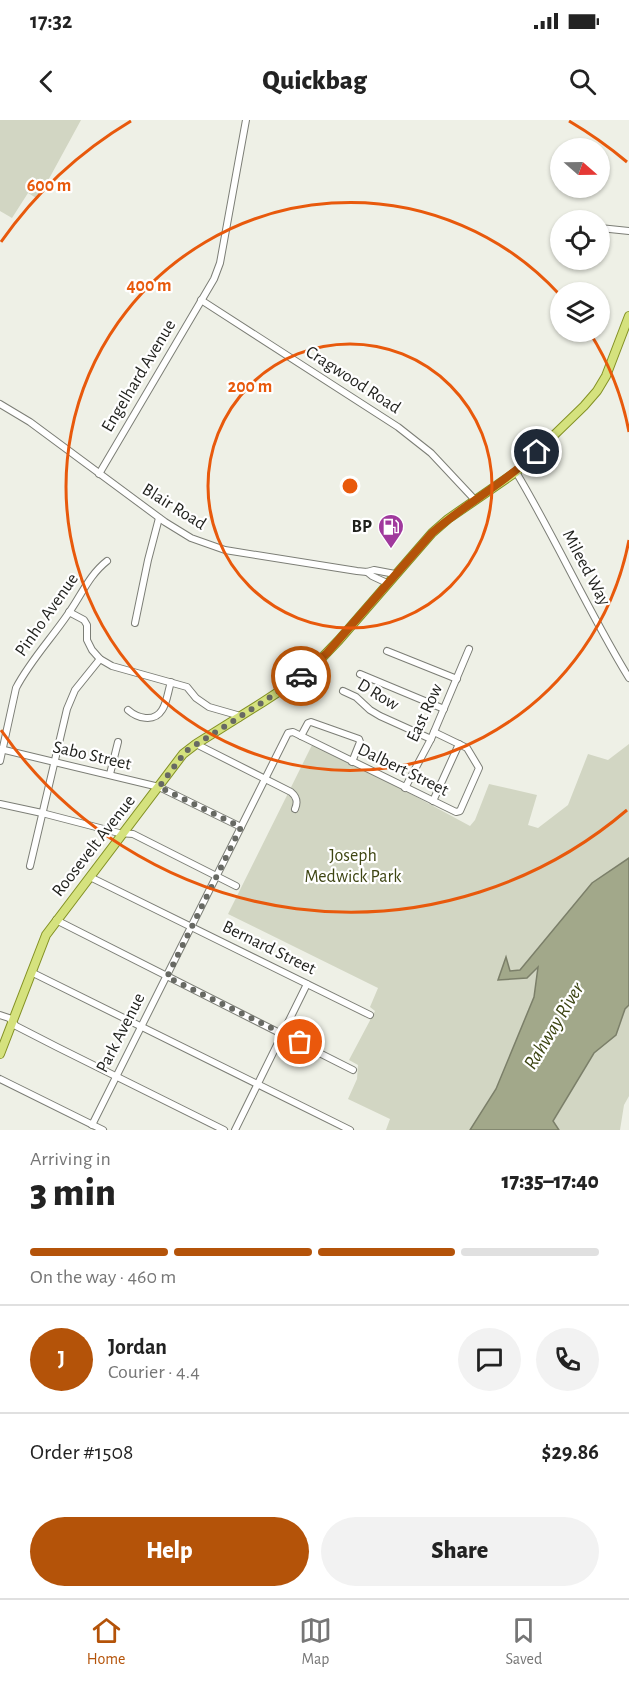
<!DOCTYPE html>
<html lang="en">
<head>
<meta charset="utf-8">
<style>
  body { margin:0; font-family:"Alegreya Sans",sans-serif; background:#f2f2f2; color:#222; height:100vh; display:flex; flex-direction:column; font-size:22px; white-space:nowrap }
  * { box-sizing:border-box; margin:0 }
  p { font-size:20px; color:#767676 }
  .icon { flex:none; width:33px; height:33px; fill:none; stroke:currentColor; stroke-width:2; stroke-linecap:round; stroke-linejoin:round }
  .map { position:relative; height:1010px; overflow:hidden }
  .sheet { display:flex; flex-direction:column; background:#fff; flex:1 }
  .sheet>* { flex:none }
  .needle { width:39px; rotate:110deg }
  .controls { position:absolute; left:550px; top:18px; display:grid; gap:12px }
  .controls a { display:grid; place-items:center; width:60px; height:60px; border-radius:50%; background:#fff; box-shadow:0 2px 4px #0004; font-size:30px }
  .pin { position:absolute; display:grid; place-items:center; width:51px; height:51px; color:#fff; margin:-26px; border:3px solid #fff; border-radius:50%; box-shadow:0 2px 6px #0007 }
  .courier { position:absolute; display:grid; place-items:center; width:60px; height:60px; margin:-30px; border:4px solid #b45309; border-radius:50%; background:#fff; color:#222; box-shadow:0 2px 8px #0007 }
  .head em { font-style:normal; font-weight:800 }
  .head div { display:flex; flex-direction:column-reverse }
  .head { display:flex; align-items:center; justify-content:space-between; height:102px; padding:0 30px }
  h1 { font-size:39px; font-weight:800; line-height:45px }
  .bar { display:grid; grid-template-columns:repeat(4,1fr); gap:9px 6px; align-content:center; height:72px; padding:0 30px }
  .bar i { height:8px; border-radius:4px; background:#e0e0e0 }
  .bar .current { background:#b45309 }
  .bar p { grid-column:span 4 }
  .line { display:flex; align-items:center; gap:15px; padding:0 30px; border-top:2px solid #e0e0e0 }
  .line div { flex:1 }
  .round { display:grid; place-items:center; flex:none; width:63px; height:63px; border-radius:32px; background:#f2f2f2 }
  .cta { display:flex; gap:12px; margin-top:auto; padding:12px 30px }
  .cta a { flex:1; height:69px; border-radius:36px; background:#b45309; color:#fff; font-size:24px; font-weight:800; line-height:69px; text-align:center }
  .cta a+a { background:#f2f2f2; color:#222 }
  .status { display:flex; justify-content:space-between; align-items:center; height:42px; padding:0 30px; background:#fff; direction:ltr }
  .status svg { height:16px; fill:currentColor }
  header { display:flex; justify-content:space-between; align-items:center; height:78px; padding:0 30px; background:#fff; font-size:27px; font-weight:800 }
  .dock { display:flex; justify-content:space-around; align-items:center; height:84px; border-top:2px solid #e0e0e0; background:#fff; font-size:16px; color:#767676 }
  .dock a { display:grid; justify-items:center; gap:3px }
  .dock .current { color:#b45309 }
  .map>svg:first-child { display:block }
</style>
</head>
<body>
<div class="status"><b>17:32</b><svg viewBox="0 0 49 12"><path d="M0 12V9h3v3zM5 12V6h3v6zM10 12V3h3v9zM15 12V0h3v12zM26 1h20v11H26zM47 4h2v5h-2z"/></svg></div>
<header><svg class="icon" aria-label="back" viewBox="0 0 24 24"><path d="M15 5l-7 7 7 7"/></svg>Quickbag<svg class="icon" aria-label="search" viewBox="0 0 24 24"><circle cx="10" cy="10" r="6"/><path d="M15 15l6 6"/></svg></header>
<div class="map">
<svg width="629" height="1010" viewBox="0 0 629 1010">
  <rect width="100%" height="100%" fill="#eef0e6"/>
  <!-- green -->
  <g fill="#d2d6c3">
    <path d="M0,0h81l-43,79 -10,-6 -16,25 -12,-7z"/>
    <path d="M313,623l39,19 118,64 5,-6 14,-36 48,11 -9,30 10,3 30,-23 20,-51 20,6 21,-16v114l-37,25 -72,87 -10,1 -4,-13 -8,22 40,-14 -4,31 -38,92 -26,41h-84l4,-11 -42,-20 9,-20 1,-14 -9,-5 26,-49 -5,-4 8,-19 -150,-74z"/>
    <path d="M629,885v91l-5,9 -4,25h-61l-6,-8 41,-69 22,-18 9,-26z"/>
  </g>
  <!-- water -->
  <path fill="#a2a88a" stroke="#7b7f69" stroke-width="1.5" d="M629,738v147l-4,4 -9,26 -22,18 -41,68 6,9h-89l26,-41 38,-92 4,-30 -11,11 -29,2 8,-23 4,14 10,-1 72,-87z"/>
  <g fill="none" stroke-linecap="round" stroke-linejoin="round">
    <defs>
      <g id="minor">
        <path d="M600,108l29,3"/>
        <path d="M201,180l197,127 33,26 44,47"/>
        <path d="M0,284l30,18 135,100 26,16 34,12 132,21 10,1 7,-2 21,4"/>
        <path d="M516,352c40,67 72,139 113,206"/>
        <path d="M99,354l115,-195 6,-16 26,-143"/>
        <path d="M367,452l5,4 15,7"/>
        <path d="M69,492l15,8 3,5v15l5,10 8,9 12,7 75,21 9,11 13,9 28,8 2,3"/>
        <path d="M135,503l13,-63 11,-42"/>
        <path d="M387,531l70,28"/>
        <path d="M360,554l84,35"/>
        <path d="M343,571l13,6 14,13 10,6 51,23"/>
        <path d="M128,590c9,8 26,13 34,0 5,-7 6,-19 9,-28"/>
        <path d="M301,616l7,-13 3,-1 48,17 1,3 -8,20"/>
        <path d="M196,624l95,48c6,5 7,10 4,17"/>
        <path d="M0,629l159,38 82,40"/>
        <path d="M0,641l16,-73c14,-27 35,-49 52,-74 13,-18 21,-39 39,-53"/>
        <path d="M110,654l8,-32"/>
        <path d="M405,668l26,-49 38,-90"/>
        <path d="M433,681l26,-57"/>
        <path d="M0,684l42,9 77,20 14,1 103,52"/>
        <path d="M30,746l37,-157 8,-19 25,-31"/>
        <path d="M90,757l280,138"/>
        <path d="M56,800l297,150"/>
        <path d="M31,852l319,158"/>
        <path d="M0,895l9,3 7,8 41,21 167,83"/>
        <path d="M0,959l103,51"/>
        <path d="M92,1005l196,-392 5,-1 163,80 4,-1 19,-43 -12,-20 -33,-16"/>
        <path d="M235,1010l72,-146"/>
      </g>
      <path id="major" d="M0,934l46,-119 137,-181 13,-10 67,-42 29,-19 24,-19 23,-24 93,-107 16,-14 68,-47 68,-66 13,-15 9,-15 23,-60"/>
    </defs>
    <!-- minor casing -->
    <use href="#minor" stroke="#7c7e76" stroke-width="8"/>
    <!-- major casing -->
    <use href="#major" stroke="#839124" stroke-width="10"/>
    <!-- minor -->
    <use href="#minor" stroke="#fff" stroke-width="6"/>
    <!-- major -->
    <use href="#major" stroke="#d5e27e" stroke-width="8"/>
  </g>
  <g fill="none" stroke-linecap="round" stroke-linejoin="round">
    <!-- done -->
    <path stroke="#676963" stroke-width="6" stroke-dasharray="0 10.8" d="M300,922l-133,-65 74,-150 -82,-40 27,-36 77,-49 38,-26"/>
    <!-- route -->
    <path stroke="#b45309" stroke-width="8" d="M301,556l26,-23 105,-120c33,-29 73,-50 105,-81"/>
  </g>
  <!-- distance rings -->
  <g fill="none" stroke="#e8590c" stroke-width="3">
    <circle cx="350" cy="366" r="142"/>
    <path d="M629 420A284 284 0 1 1 559 174M590 213A284 284 0 0 1 629 312"/>
    <path d="M627 690A426 426 0 0 1 1 610M1 122A426 426 0 0 1 131 1M569 1A426 426 0 0 1 627 42"/>
  </g>
  <!-- icons -->
  <defs>
    <symbol id="fuel-pin" viewBox="-11 -11 22 30"><path d="M0 17L-7.5 6A9.5 9.5 0 1 1 7.5 6Z" fill="#a0399d" stroke="#fff"/><path d="M-5.5-6h7V0h2V4h1.3V-2.5L3-4.5l.8-.8L6-3V5H2.5V1h-1V6h-7ZM-4.2-4.7v3.2H.2V-4.7Z" fill="#fff"/></symbol>
  </defs>
  <g fill-rule="evenodd">
    <use href="#fuel-pin" x="376" y="392" width="30" height="40"/>
  </g>
  <g text-anchor="middle" dominant-baseline="central" stroke-width="4.5" stroke-linejoin="round" paint-order="stroke">
    <!-- street labels -->
    <g font-size="18" fill="#1f201c" stroke="#fff">
      <text transform="translate(139 256) rotate(-59)">Engelhard Avenue</text>
      <text transform="translate(353 260) rotate(33)">Cragwood Road</text>
      <text transform="translate(174 387) rotate(32)">Blair Road</text>
      <text transform="translate(586 448) rotate(62)">Mileed Way</text>
      <text transform="translate(47 495) rotate(-55)">Pinho Avenue</text>
      <text transform="translate(378 575) rotate(31)">D Row</text>
      <text transform="translate(425 593) rotate(-65)">East Row</text>
      <text transform="translate(92 636) rotate(13)">Sabo Street</text>
      <text transform="translate(403 650) rotate(26)">Dalbert Street</text>
      <text transform="translate(94 726) rotate(-52)">Roosevelt Avenue</text>
      <text transform="translate(269 828) rotate(26)">Bernard Street</text>
      <text transform="translate(121 913) rotate(-63)">Park Avenue</text>
    </g>
    <!-- poi labels -->
    <g font-size="18" font-weight="bold" fill="#1f201c" stroke="#fff" text-anchor="end">
      <text x="372" y="407">BP</text>
    </g>
    <!-- park labels -->
    <g font-size="18" fill="#3e4512" stroke="#fff">
      <text x="353" y="736">Joseph<tspan x="353" dy="21">Medwick Park</tspan></text>
    </g>
    <!-- water labels -->
    <g font-size="20" font-style="italic" fill="#3c4411" stroke="#fff">
      <text transform="translate(554 906) rotate(-59)">Rahway River</text>
    </g>
  </g>
  <circle cx="350" cy="366" r="9" fill="#e8590c" stroke="#fff" stroke-width="3"/>
  <g font-size="18" text-anchor="middle" font-weight="bold" fill="#e8590c" stroke="#fff" stroke-width="4.5" stroke-linejoin="round" paint-order="stroke">
    <text x="49" y="71">600 m</text>
    <text x="149" y="171">400 m</text>
    <text x="250" y="272">200 m</text>
  </g>
</svg>
<div class="controls">
<a><svg class="needle" viewBox="-14 -14 28 28"><path d="M0-13l5 13h-10z" fill="#e53935"/><path d="M0 13l5-13h-10z" fill="#767676"/></svg></a>
<a><svg class="icon" aria-label="locate" viewBox="0 0 24 24"><circle cx="12" cy="12" r="6"/><path d="M12 2v4M12 18v4M2 12h4M18 12h4"/></svg></a>
<a><svg class="icon" aria-label="layers" viewBox="0 0 24 24"><path d="M12 4l9 5-9 5-9-5zM3 14l9 5 9-5"/></svg></a>
</div>
<div class="pin" style="left:300px;top:922px;background:#ea580c"><svg class="icon" aria-label="bag" viewBox="0 0 24 24"><path d="M5 8h14l-1 12H6zM9 8a3 3 0 0 1 6 0"/></svg></div>
<div class="pin" style="left:537px;top:332px;background:#1f2937"><svg class="icon" aria-label="home" viewBox="0 0 24 24"><path d="M3 11l9-7 9 7M6 9v11h12V9"/></svg></div>
<div class="courier" style="left:301px;top:556px"><svg class="icon" aria-label="car" viewBox="0 0 24 24"><path d="M5 17H2v-5l4-1 3-4h7l3 4 3 1v5h-3M9 17h6M6 11h13"/><circle cx="7" cy="17" r="2"/><circle cx="17" cy="17" r="2"/></svg></div>
</div>
<section class="sheet">
<div class="head"><div><h1>3 min</h1><p>Arriving in</p></div><em>17:35–17:40</em></div>
<div class="bar"><i class="current"></i><i class="current"></i><i class="current"></i><i></i><p>On the way · 460 m</p></div>
<div class="line" style="height:108px"><b class="round" style="background:#b45309;color:#fff">J</b><div><b>Jordan</b><p>Courier · 4.4</p></div><a class="round"><svg class="icon" aria-label="chat" viewBox="0 0 24 24"><path d="M4 5h16v11H9l-5 4z"/></svg></a><a class="round"><svg class="icon" aria-label="phone" viewBox="0 0 24 24"><path d="M5 4h4l2 5-3 2q2 4 5 5l2-3 5 2v4C11 20 4 13 5 4z"/></svg></a></div>
<div class="line" style="height:78px"><div>Order #1508</div><b>$29.86</b></div>
<div class="cta"><a>Help</a><a>Share</a></div>
</section>
<nav class="dock">
<a class="current"><svg class="icon" aria-label="home" viewBox="0 0 24 24"><path d="M3 11l9-7 9 7M6 9v11h12V9"/></svg>Home</a>
<a><svg class="icon" aria-label="map" viewBox="0 0 24 24"><path d="M3 6l6-2 6 2 6-2v14l-6 2-6-2-6 2zM9 4v14M15 6v14"/></svg>Map</a>
<a><svg class="icon" aria-label="saved" viewBox="0 0 24 24"><path d="M7 4h10v16l-5-4-5 4z"/></svg>Saved</a>
</nav>
</body>
</html>
